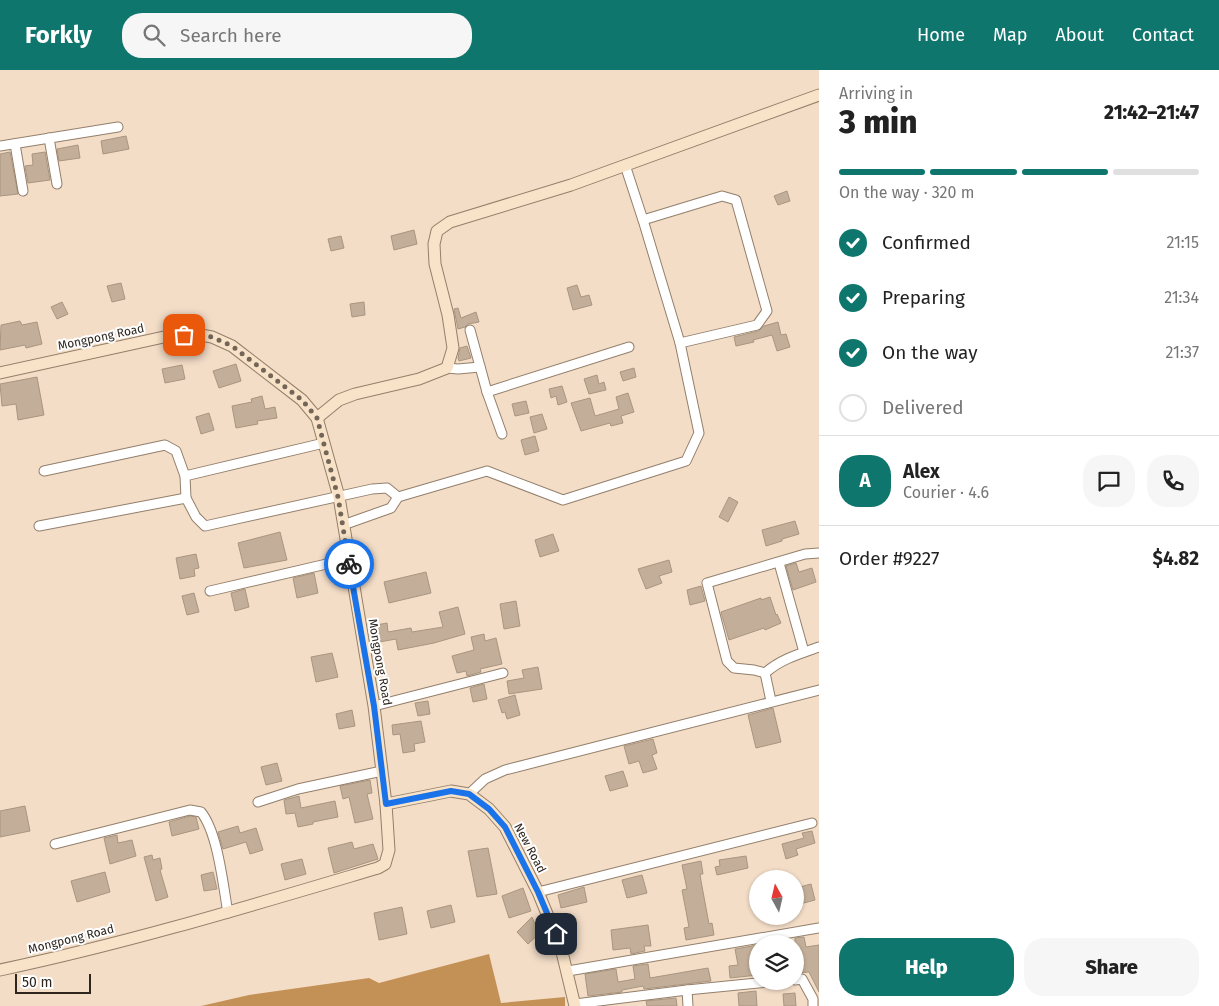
<!DOCTYPE html>
<html lang="en">
<head>
<meta charset="utf-8">
<style>
  body { margin:0; font-family:"Fira Sans",sans-serif; background:#f6f6f6; color:#222; height:100vh; display:flex; flex-direction:column; font-size:19px; white-space:nowrap }
  * { box-sizing:border-box; margin:0 }
  p { font-size:16px; color:#767676 }
  .icon { flex:none; width:28px; height:28px; fill:none; stroke:currentColor; stroke-width:2; stroke-linecap:round; stroke-linejoin:round }
  .map { position:relative; flex:1; overflow:hidden }
  .side { display:flex; flex-direction:column; background:#fff; width:400px }
  .side>* { flex:none }
  .needle { width:32px; rotate:352deg }
  .controls { position:absolute; left:749px; top:800px; display:grid; gap:10px }
  .controls a { display:grid; place-items:center; width:55px; height:55px; border-radius:50%; background:#fff; box-shadow:0 1px 4px #0004; font-size:25px }
  .scale { position:absolute; left:15px; bottom:12px; width:76px; box-sizing:border-box; padding-left:5px; border:2px solid #2e261e; border-top:0; font-size:14px; line-height:18px; white-space:nowrap; color:#2e261e; -webkit-text-stroke:4px #fff; paint-order:stroke }
  .pin { position:absolute; display:grid; place-items:center; width:42px; height:42px; color:#fff; margin:-21px; border-radius:10px; box-shadow:0 2px 8px #0006 }
  .courier { position:absolute; display:grid; place-items:center; width:50px; height:50px; margin:-25px; border:4px solid #1a73e8; border-radius:50%; background:#fff; color:#222; box-shadow:0 1px 6px #0007 }
  .head em { font-style:normal; font-weight:800 }
  .head div { display:flex; flex-direction:column-reverse }
  .head { display:flex; align-items:center; justify-content:space-between; height:85px; padding:0 20px }
  h1 { font-size:32px; font-weight:800; line-height:38px }
  .bar { display:grid; grid-template-columns:repeat(4,1fr); gap:8px 5px; align-content:center; height:60px; padding:0 20px }
  .bar i { height:6px; border-radius:4px; background:#e0e0e0 }
  .bar .on { background:#0f766e }
  .bar p { grid-column:span 4 }
  .line { display:flex; align-items:center; gap:12px; padding:0 20px; border-top:1px solid #e0e0e0 }
  .line div { flex:1 }
  .round { display:grid; place-items:center; flex:none; width:52px; height:52px; border-radius:20px; background:#f6f6f6 }
  ol { padding:0 20px; list-style:none }
  li { display:flex; align-items:center; gap:15px; height:55px }
  li p { margin-inline-start:auto }
  li .icon { padding:5px; border-radius:50%; background:#0f766e; color:#fff; stroke-width:4 }
  li:last-child { color:#767676 }
  li i { width:28px; height:28px; border:2px solid #e0e0e0; border-radius:50% }
  .primary-button { display:flex; gap:10px; margin-top:auto; padding:10px 20px }
  .primary-button a { flex:1; height:58px; border-radius:20px; background:#0f766e; color:#fff; font-size:20px; font-weight:800; line-height:58px; text-align:center }
  .primary-button a+a { background:#f6f6f6; color:#222 }
  header { display:flex; align-items:center; gap:30px; box-sizing:border-box; height:70px; padding:0 25px; background:#0f766e; color:#fff }
  header strong { font-size:24px }
  nav { display:flex; gap:28px; margin-inline-start:auto; font-size:18px }
  .search { width:350px; height:45px; background:#f6f6f6; display:flex; align-items:center; gap:12px; box-sizing:border-box; padding:0 18px; border-radius:20px; color:#767676; font-size:19px }
  main { display:flex; flex:1; min-height:0 }
  .map>svg:first-child { display:block }
</style>
</head>
<body>
<header>
<strong>Forkly</strong>
<div class="search"><svg class="icon" aria-label="search" viewBox="0 0 24 24"><circle cx="10" cy="10" r="6"/><path d="M15 15l6 6"/></svg>Search here</div>
<nav><a>Home</a><a>Map</a><a>About</a><a>Contact</a></nav>
</header>
<main>
<div class="map">
<svg width="819" height="936" viewBox="0 0 819 936">
  <rect width="100%" height="100%" fill="#f3ddc7"/>
  <!-- water -->
  <path fill="#c39055" d="M489,884l12,49 64,-6v9h-364l48,-11 120,-17 10,5z"/>
  <!-- building -->
  <g fill="#c3af99" stroke="#aa9580">
    <path d="M126,66l3,13 -26,5 -2,-13z"/>
    <path d="M78,75l2,13 -21,3 -2,-12z"/>
    <path d="M10,82l8,42 -18,2v-42z"/>
    <path d="M45,82l5,28 -22,3 -3,-17 8,-1 -1,-11z"/>
    <path d="M787,121l3,10 -12,4 -4,-9z"/>
    <path d="M414,160l3,14 -23,6 -3,-14z"/>
    <path d="M341,166l3,12 -13,3 -3,-12z"/>
    <path d="M121,213l4,16 -13,3 -5,-16z"/>
    <path d="M577,215l4,12 8,-2 3,10 -19,5 -6,-22z"/>
    <path d="M62,232l6,12 -11,5 -6,-12z"/>
    <path d="M364,232l1,13 -13,2 -2,-13z"/>
    <path d="M458,238l3,10 15,-6 3,10 -11,2 -3,3 -7,2 -4,-20z"/>
    <path d="M20,251l2,4 15,-3 5,22 -16,4 -1,-3 -25,5 1,-25z"/>
    <path d="M778,252l3,13 5,-1 4,13 -13,4 -5,-16 -19,5 1,2 -18,4 -2,-9 24,-6 6,-5z"/>
    <path d="M467,276l4,12 -12,3 -1,-3 2,-10z"/>
    <path d="M236,294l5,17 -22,7 -6,-17z"/>
    <path d="M182,295l3,14 -20,4 -3,-14z"/>
    <path d="M634,298l2,9 -13,4 -3,-9z"/>
    <path d="M597,305l2,9 5,-2 2,8 -17,4 -5,-15z"/>
    <path d="M37,307l7,38 -26,5 -2,-16 -14,2 -2,-22z"/>
    <path d="M562,316l5,16 -9,3 -2,-9 -5,2 -2,-9z"/>
    <path d="M628,323l6,19 -13,4 2,7 -12,3 -1,-3 -29,8 -10,-28 19,-5 5,18 24,-7 -3,-12z"/>
    <path d="M262,326l3,13 10,-2 2,11 -20,3 1,3 -22,4 -4,-22 20,-4 -1,-3z"/>
    <path d="M526,331l3,12 -14,3 -3,-12z"/>
    <path d="M209,343l5,17 -13,4 -5,-17z"/>
    <path d="M542,344l5,15 -13,4 -4,-16z"/>
    <path d="M535,366l4,15 -14,4 -4,-15z"/>
    <path d="M729,427l9,5 -10,20 -9,-5z"/>
    <path d="M795,451l4,13 -17,5v2l-16,5 -4,-16z"/>
    <path d="M280,462l7,28 -43,8 -6,-25z"/>
    <path d="M553,464l6,17 -19,6 -5,-17z"/>
    <path d="M196,484l3,14 -5,1 1,7 -15,3 -4,-21z"/>
    <path d="M669,490l3,12 -13,4 3,7 -16,6 -8,-20z"/>
    <path d="M796,493l3,9 13,-4 4,14 -23,8 -7,-24z"/>
    <path d="M426,502l5,21 -42,10 -5,-21z"/>
    <path d="M314,503l4,20 -21,5 -4,-20z"/>
    <path d="M701,516l4,15 -15,4 -3,-15z"/>
    <path d="M245,519l4,18 -14,4 -4,-18z"/>
    <path d="M194,523l5,19 -12,3 -5,-19z"/>
    <path d="M770,527l6,18 1,-1 4,9 -16,7 -1,-2 -35,12 -8,-28 40,-14v2z"/>
    <path d="M516,531l4,25 -16,3 -4,-25z"/>
    <path d="M458,537l7,27 -31,9 -36,7 -2,-11 -22,4 -3,-17 16,-3 1,9 23,-4 1,4 31,-5 -4,-15z"/>
    <path d="M484,564l1,7 11,-3 6,26 -22,5 1,3 -14,4 -1,-5 -9,2 -5,-17 22,-6 -3,-13z"/>
    <path d="M332,583l6,24 -22,5 -5,-25z"/>
    <path d="M538,597l4,22 -33,5 -2,-13 17,-3 -2,-8z"/>
    <path d="M484,614l3,15 -14,3 -3,-14z"/>
    <path d="M515,625l5,20 -13,4 -2,-7 -3,1 -4,-13z"/>
    <path d="M428,631l2,13 -12,2 -3,-13z"/>
    <path d="M773,638l8,34 -25,6 -8,-33z"/>
    <path d="M352,640l3,16 -16,3 -3,-15z"/>
    <path d="M421,651l4,21 -11,2 1,7 -12,2 -3,-19 -7,1 -1,-10z"/>
    <path d="M653,669l4,14 -5,2 5,14 -14,4 -4,-12 -10,3 -5,-18z"/>
    <path d="M277,693l5,18 -16,4 -5,-18z"/>
    <path d="M623,701l5,15 -18,5 -5,-15z"/>
    <path d="M370,710l2,13 -5,1 6,25 -18,4 -6,-26 -6,2 -3,-13z"/>
    <path d="M299,726l2,12 34,-7 3,16 -25,5v2l-15,3 -3,-14 -9,1 -2,-14z"/>
    <path d="M25,736l5,25 -30,6v-26z"/>
    <path d="M190,746l6,1 3,12 -27,7 -3,-14z"/>
    <path d="M238,756l2,7 16,-5 7,22 -13,4 -4,-12 -23,7 -5,-17z"/>
    <path d="M812,761l3,12 -19,6 2,6 -12,4 -4,-15 22,-6 -2,-5z"/>
    <path d="M117,765l1,8 14,-3 4,16 -26,8 -6,-26z"/>
    <path d="M352,772l2,7 19,-5 5,15 -44,14 -6,-25z"/>
    <path d="M488,778l9,46 -20,3 -9,-46z"/>
    <path d="M152,785l1,5 7,-2 2,11 -2,1 8,27 -12,4 -12,-44z"/>
    <path d="M746,786l2,12 -31,7 -2,-8 5,-1 -1,-6z"/>
    <path d="M302,789l4,15 -21,6 -4,-16z"/>
    <path d="M701,791l2,13h-3l1,7 8,43 3,-1 2,12 -28,5 -2,-12 5,-1 -7,-37 5,-1 -5,-24z"/>
    <path d="M105,802l5,20 -33,10 -6,-21z"/>
    <path d="M213,802l4,17 -13,2 -3,-16z"/>
    <path d="M642,805l5,18 -20,5 -5,-18z"/>
    <path d="M811,814l4,16 -15,4 -4,-16z"/>
    <path d="M584,817l3,15 -26,6 -3,-13z"/>
    <path d="M523,818l8,23 -22,7 -7,-22z"/>
    <path d="M451,835l4,17 -24,6 -4,-17z"/>
    <path d="M402,837l5,27 -28,6 -5,-27z"/>
    <path d="M532,847l3,7 7,7 -14,13 -11,-12z"/>
    <path d="M648,855l3,21h-7l1,5 -14,3 -1,-6 -17,2 -2,-20z"/>
    <path d="M804,867l2,10 13,-2v47l-10,-20 -14,1v-35z"/>
    <path d="M758,875v30l-28,3 -1,-12 9,-1 -3,-16z"/>
    <path d="M648,894l2,14 58,-10 3,13 -67,8 -1,-3 -21,4v2l-34,4 -3,-22 31,-5 2,13 17,-3 -2,-13z"/>
    <path d="M756,921l1,15h-18l-1,-13z"/>
    <path d="M795,923l1,13h-12l-1,-12z"/>
    <path d="M676,928l1,8h-30l-1,-5z"/>
  </g>
  <g fill="none" stroke-linecap="round" stroke-linejoin="round">
    <defs>
      <g id="street">
        <path d="M49,68l8,46"/>
        <path d="M15,74l8,47"/>
        <path d="M0,76l118,-19"/>
        <path d="M643,150l79,-24 14,4 31,111 -10,14 -77,18"/>
        <path d="M470,260l17,62 15,42"/>
        <path d="M447,298l11,1 22,-2"/>
        <path d="M487,322l142,-45"/>
        <path d="M44,401l121,-26 11,6 9,25"/>
        <path d="M398,427l89,-26 76,29 123,-39 13,-28 -19,-90 -37,-123 -18,-55"/>
        <path d="M186,428l-1,-22 139,-33"/>
        <path d="M39,456l147,-28 10,19 9,9 167,-37 15,-1 11,9 -7,11 -48,17"/>
        <path d="M779,493l25,89"/>
        <path d="M210,521l138,-32"/>
        <path d="M765,603l-11,-3 -20,-2 -7,-7 -20,-78 98,-29 14,-1"/>
        <path d="M771,631l-6,-28c16,-14 34,-19 54,-26"/>
        <path d="M374,636l129,-33"/>
        <path d="M469,724l16,-15 20,-9 314,-80"/>
        <path d="M258,732l40,-13 84,-18"/>
        <path d="M55,774l135,-34 11,2c17,21 22,73 27,101"/>
        <path d="M538,822l274,-69"/>
        <path d="M568,901l251,-43"/>
        <path d="M795,910l7,-1 11,20v7"/>
        <path d="M687,920l1,16"/>
        <path d="M575,934l112,-14 91,-9"/>
      </g>
      <g id="secondary">
        <path d="M0,303l173,-38 22,-1 17,3 20,9 70,54 15,18 22,79 35,209 12,98 3,46 -4,14 -7,4c-125,37 -250,75 -378,102"/>
        <path d="M317,348l22,-18 16,-6 64,-15 28,-11 6,-20 -5,-33 -13,-51 -1,-20 3,-13 13,-9 121,-37 248,-90"/>
        <path d="M386,734l65,-13 18,3 20,15 16,18 33,65 23,56 14,58"/>
      </g>
    </defs>
    <!-- street casing -->
    <use href="#street" stroke="#937f6b" stroke-width="11"/>
    <!-- secondary casing -->
    <use href="#secondary" stroke="#937f6b" stroke-width="13"/>
    <!-- street -->
    <use href="#street" stroke="#fff" stroke-width="9"/>
    <!-- secondary -->
    <use href="#secondary" stroke="#f9e3c8" stroke-width="11"/>
  </g>
  <g fill="none" stroke-linecap="round" stroke-linejoin="round">
    <!-- done -->
    <path stroke="#736659" stroke-width="5" stroke-dasharray="0 9" d="M184,265l11,-1 17,3 20,9 70,54 15,18 21,79 11,67"/>
    <!-- route -->
    <path stroke="#1a73e8" stroke-width="6" d="M349,494l25,142 12,98 65,-13 18,3 20,15 16,18 33,65 18,42"/>
  </g>
  <g text-anchor="middle" dominant-baseline="central" stroke-width="4" stroke-linejoin="round" paint-order="stroke">
    <!-- street labels -->
    <g font-size="12" fill="#2e261e" stroke="#fff">
      <text transform="translate(101 267) rotate(-12)">Mongpong Road</text>
      <text transform="translate(380 592) rotate(80)">Mongpong Road</text>
      <text transform="translate(530 778) rotate(62)">New Road</text>
      <text transform="translate(71 869) rotate(-14)">Mongpong Road</text>
    </g>
  </g>
</svg>
<div class="controls">
<a><svg class="needle" viewBox="-14 -14 28 28"><path d="M0-13l5 13h-10z" fill="#e53935"/><path d="M0 13l5-13h-10z" fill="#767676"/></svg></a>
<a><svg class="icon" aria-label="layers" viewBox="0 0 24 24"><path d="M12 4l9 5-9 5-9-5zM3 14l9 5 9-5"/></svg></a>
</div>
<div class="scale">50 m</div>
<div class="pin" style="left:184px;top:265px;background:#ea580c"><svg class="icon" aria-label="bag" viewBox="0 0 24 24"><path d="M5 8h14l-1 12H6zM9 8a3 3 0 0 1 6 0"/></svg></div>
<div class="pin" style="left:556px;top:864px;background:#1f2937"><svg class="icon" aria-label="home" viewBox="0 0 24 24"><path d="M3 11l9-7 9 7M6 9v11h12V9"/></svg></div>
<div class="courier" style="left:349px;top:494px"><svg class="icon" aria-label="bike" viewBox="0 0 24 24"><circle cx="6" cy="16" r="4"/><circle cx="18" cy="16" r="4"/><path d="M6 16l4-8h5l3 8M10 8l3 8H6M13 5h3"/></svg></div>
</div>
<section class="side">
<div class="head"><div><h1>3 min</h1><p>Arriving in</p></div><em>21:42–21:47</em></div>
<div class="bar"><i class="on"></i><i class="on"></i><i class="on"></i><i></i><p>On the way · 320 m</p></div>
<ol>
<li><svg class="icon" aria-label="check" viewBox="0 0 24 24"><path d="M5 12l5 5 9-10"/></svg>Confirmed<p>21:15</p></li>
<li><svg class="icon" aria-label="check" viewBox="0 0 24 24"><path d="M5 12l5 5 9-10"/></svg>Preparing<p>21:34</p></li>
<li><svg class="icon" aria-label="check" viewBox="0 0 24 24"><path d="M5 12l5 5 9-10"/></svg>On the way<p>21:37</p></li>
<li><i></i>Delivered</li>
</ol>
<div class="line" style="height:90px"><b class="round" style="background:#0f766e;color:#fff">A</b><div><b>Alex</b><p>Courier · 4.6</p></div><a class="round"><svg class="icon" aria-label="chat" viewBox="0 0 24 24"><path d="M4 5h16v11H9l-5 4z"/></svg></a><a class="round"><svg class="icon" aria-label="phone" viewBox="0 0 24 24"><path d="M5 4h4l2 5-3 2q2 4 5 5l2-3 5 2v4C11 20 4 13 5 4z"/></svg></a></div>
<div class="line" style="height:65px"><div>Order #9227</div><b>$4.82</b></div>
<div class="primary-button"><a>Help</a><a>Share</a></div>
</section>
</main>
</body>
</html>
